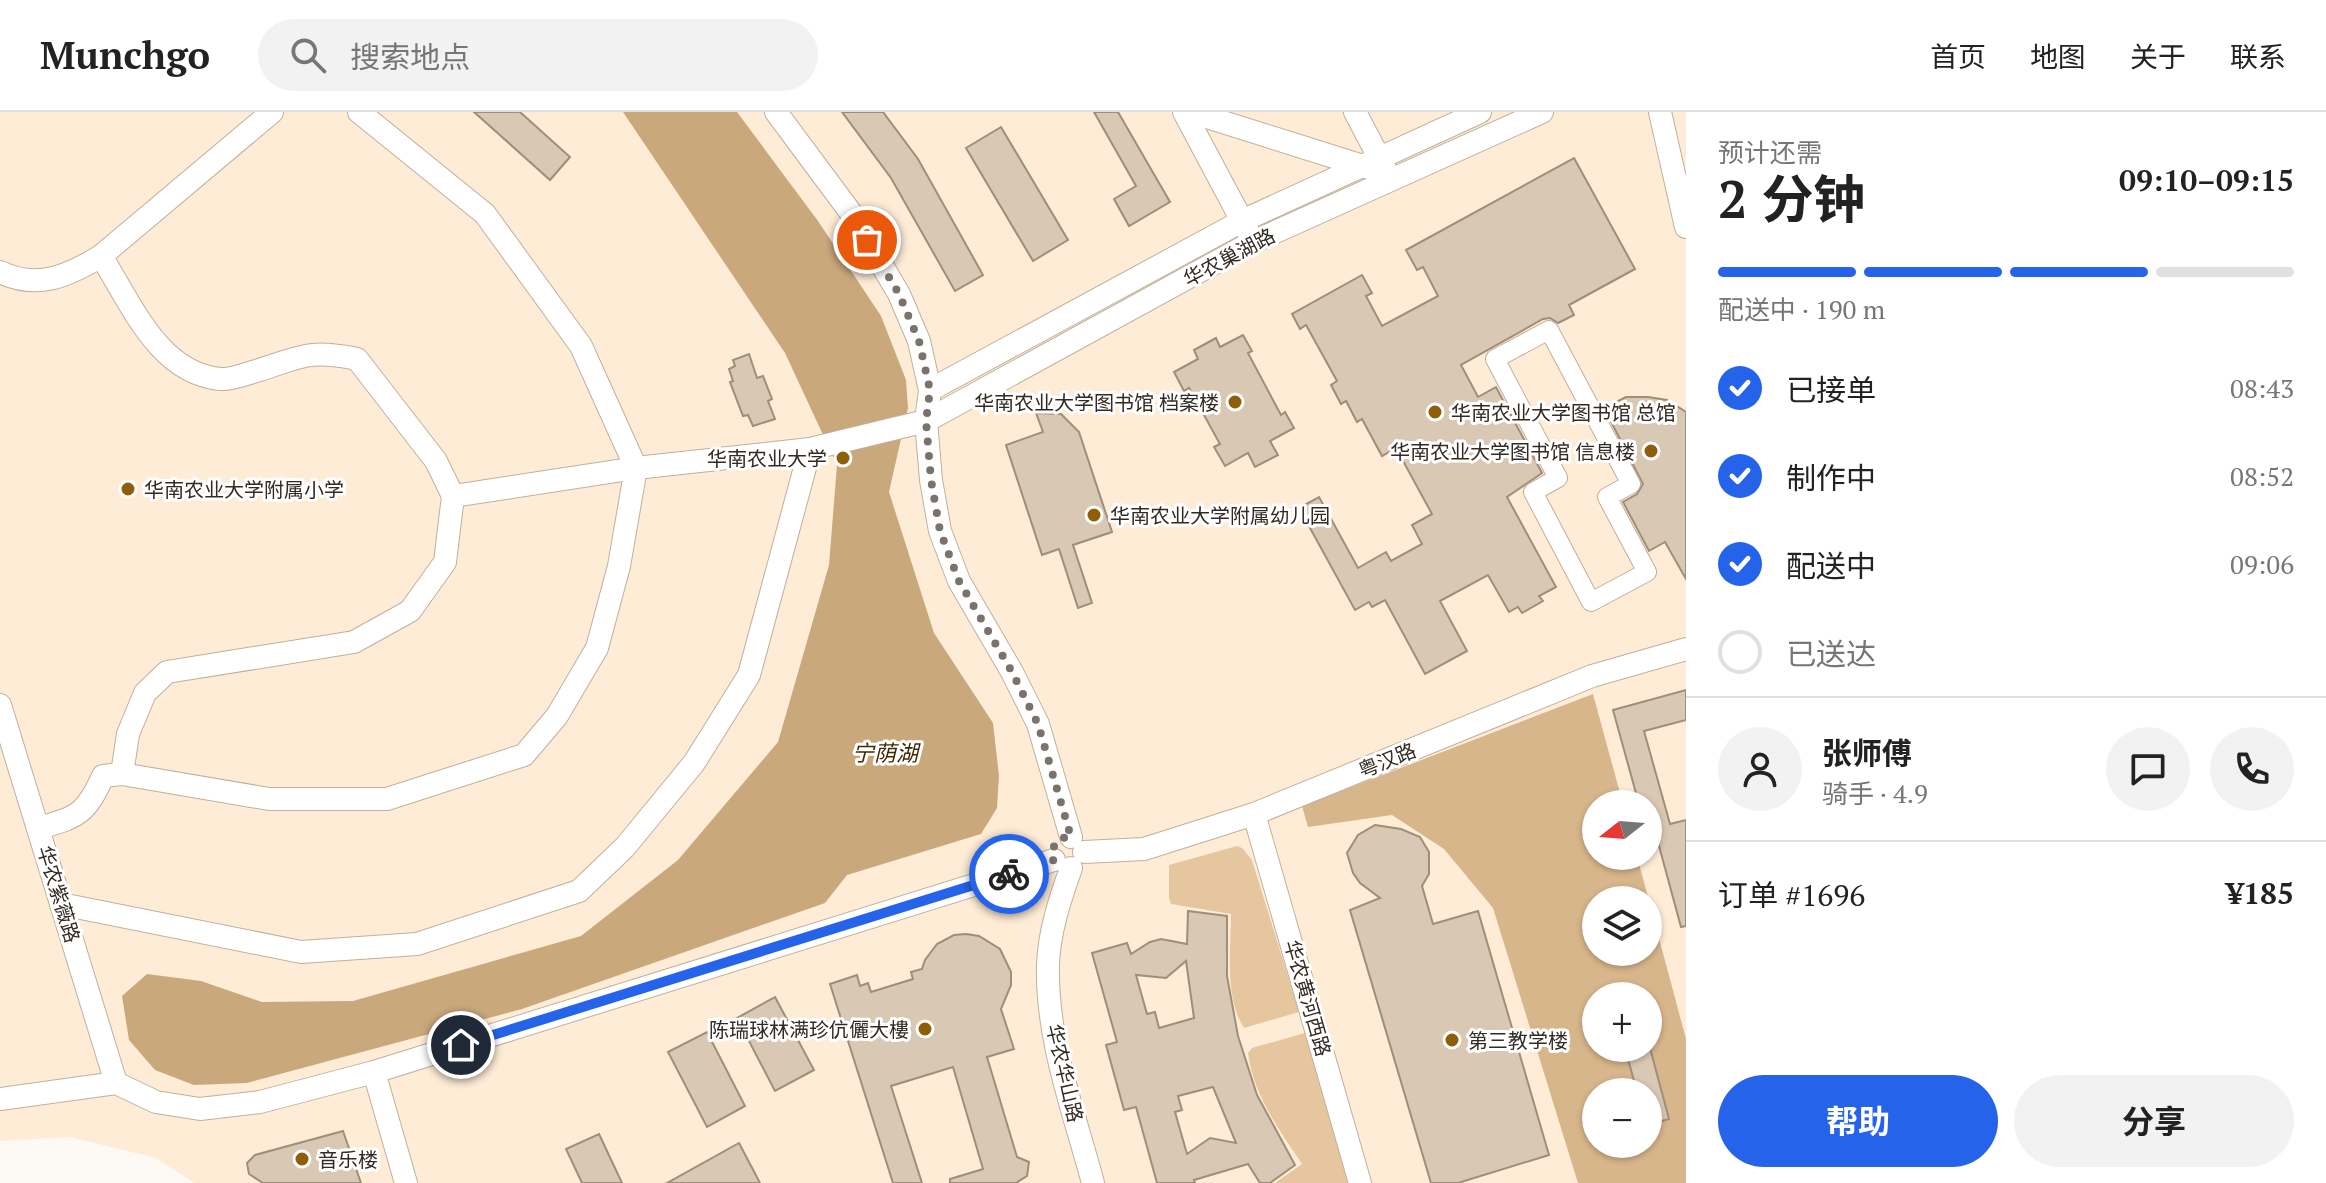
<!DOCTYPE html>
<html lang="zh">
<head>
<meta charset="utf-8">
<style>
  body { margin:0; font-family:"PT Serif","Noto Sans SC",serif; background:#f2f2f2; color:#222; height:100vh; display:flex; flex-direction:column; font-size:30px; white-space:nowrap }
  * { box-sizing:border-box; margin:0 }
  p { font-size:26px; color:#767676 }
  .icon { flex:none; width:44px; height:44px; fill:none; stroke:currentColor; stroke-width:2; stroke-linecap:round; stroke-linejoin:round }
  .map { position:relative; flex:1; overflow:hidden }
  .sheet { display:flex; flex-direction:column; background:#fff; width:640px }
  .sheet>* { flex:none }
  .needle { width:52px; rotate:253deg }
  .fabs { position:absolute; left:1582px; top:678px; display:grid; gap:16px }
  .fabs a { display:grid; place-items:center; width:80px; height:80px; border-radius:50%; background:#fff; box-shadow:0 2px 6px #0004; font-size:40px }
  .pin { position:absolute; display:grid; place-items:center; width:68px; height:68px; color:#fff; margin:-34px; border:4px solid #fff; border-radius:50%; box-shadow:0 2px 8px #0007 }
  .courier { position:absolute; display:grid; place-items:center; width:80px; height:80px; margin:-40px; border:6px solid #2563eb; border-radius:50%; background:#fff; color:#222; box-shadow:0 2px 10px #0007 }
  .head em { font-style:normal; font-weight:700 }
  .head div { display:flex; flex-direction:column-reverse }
  .head { display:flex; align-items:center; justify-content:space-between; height:136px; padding:0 32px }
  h1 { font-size:52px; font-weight:700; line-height:60px }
  .bar { display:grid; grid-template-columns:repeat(4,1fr); gap:12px 8px; align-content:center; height:96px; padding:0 32px }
  .bar i { height:10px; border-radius:6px; background:#e0e0e0 }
  .bar .on { background:#2563eb }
  .bar p { grid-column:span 4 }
  .line { display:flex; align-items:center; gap:20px; padding:0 32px; border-top:2px solid #e0e0e0 }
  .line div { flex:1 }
  .round { display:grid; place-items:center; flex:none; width:84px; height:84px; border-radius:42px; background:#f2f2f2 }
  ol { padding:0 32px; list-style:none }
  li { display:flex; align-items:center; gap:24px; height:88px }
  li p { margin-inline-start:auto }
  li .icon { padding:8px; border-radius:50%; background:#2563eb; color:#fff; stroke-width:4 }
  li:last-child { color:#767676 }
  li i { width:44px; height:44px; border:4px solid #e0e0e0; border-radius:50% }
  .cta { display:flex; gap:16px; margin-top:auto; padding:16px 32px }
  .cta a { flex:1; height:92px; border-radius:48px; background:#2563eb; color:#fff; font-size:32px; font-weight:700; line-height:92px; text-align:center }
  .cta a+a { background:#f2f2f2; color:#222 }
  header { display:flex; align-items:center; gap:48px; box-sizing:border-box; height:112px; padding:0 40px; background:#fff; border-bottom:2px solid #e0e0e0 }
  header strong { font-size:38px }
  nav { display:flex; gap:44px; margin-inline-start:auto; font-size:28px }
  .search { width:560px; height:72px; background:#f2f2f2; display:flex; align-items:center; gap:20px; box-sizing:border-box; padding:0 28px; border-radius:44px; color:#767676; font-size:30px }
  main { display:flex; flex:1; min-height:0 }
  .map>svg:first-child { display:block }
</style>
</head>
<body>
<header>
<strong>Munchgo</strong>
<div class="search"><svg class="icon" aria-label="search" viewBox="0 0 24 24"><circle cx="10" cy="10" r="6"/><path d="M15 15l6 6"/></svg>搜索地点</div>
<nav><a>首页</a><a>地图</a><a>关于</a><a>联系</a></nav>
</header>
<main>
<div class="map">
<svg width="1686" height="1071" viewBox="0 0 1686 1071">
  <rect width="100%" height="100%" fill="#fdf9f5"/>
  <!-- built -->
  <path fill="#feecd6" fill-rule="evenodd" d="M0,0h1686v1071h-1492l-38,-25 -86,-21 -70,4zM1596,692h52v52h-52zM1596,788h52v52h-52zM1596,884h52v52h-52zM1596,980h52v52h-52z"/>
  <!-- green -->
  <g fill="#e6c69f">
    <path d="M1237,734l5,2 10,12 47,152 -55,16c-20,-31 -13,-79 -13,-114l-60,-10 -2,-6v-33z"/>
    <path d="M1305,921l43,150h-73l27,-19c-23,-34 -49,-70 -54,-111l4,-5z"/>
  </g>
  <!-- forest -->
  <path fill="#d8b68b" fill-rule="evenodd" d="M1593,582l30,110h-27v52h41l49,183v144h-108l-85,-275 -49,-59 -52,-34 -84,12 -6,-21zM1596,788h52v52h-52zM1596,884h52v52h-52zM1596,980h52v52h-52z"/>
  <!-- water -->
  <path fill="#c9a87c" d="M623,0h114l81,109 63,95 25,64 2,28 -19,84 45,141 59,90 6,53 -2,32 -16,26 -134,41 -22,28 -303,106 -275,74 -53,2 -39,-15 -26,-30 -7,-44 25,-22 54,7 61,21 91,-1 228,-65 97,-76 100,-118 51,-177 8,-100 -52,-112z"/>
  <!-- building -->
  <g fill="#d9c8b3" stroke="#9e8e7a" stroke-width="2" fill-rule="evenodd">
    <path d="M474,0h46l50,45 -20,23z"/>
    <path d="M842,0h41l35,47 65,116 -28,16 -64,-113z"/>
    <path d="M1094,0h24l52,90 -41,24 -15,-27 22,-13z"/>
    <path d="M1001,15l67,113 -35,21 -67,-113z"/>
    <path d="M1574,46l61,111 -66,36 5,10 -16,8 -8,-5 -7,1 -82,46 17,32 18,-10 46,86 -35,24 49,90 -17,9 4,5 -21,12 -4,-6 -9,5 -21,-37 -48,26 27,50 -42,23 -40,-74 -13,7 -3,-5 -14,8 -56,-102 20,-11 39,71 28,-16 5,9 31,-17 -10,-19 20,-11 -36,-66 -14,8 -20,-37 -5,3 -11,-21 -5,3 -10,-19 6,-4 -31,-56 -6,4 -8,-15 70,-39 10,18 -6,3 16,30 56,-30 -15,-29 -6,3 -11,-20z"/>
    <path d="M1243,223l9,16 -4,2 33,62 4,-3 9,16 -24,13 8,14 -23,12 -7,-14 -23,13 -11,-19 6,-3 -31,-56 -5,3 -10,-19 24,-13 -4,-9 22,-12 4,9z"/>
    <path d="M749,242l8,24 6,-2 9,23 -4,2 7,18 -22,7 -5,-11 -5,1 -13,-34 3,-1 -4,-12 6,-3 -2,-6z"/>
    <path d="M1626,285h22l19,3 19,12v167l-21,-37 -16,9 -26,-49 14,-8 6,-10 -39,-76z"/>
    <path d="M1036,301l25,1 18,18 33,100 -39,13 19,58 -14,5 -19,-59 -17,6 -36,-110 37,-13z"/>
    <path d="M1686,578v30l-42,11 26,93 16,-4v106l-5,1 -29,-107 -4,2v-18h-9l-26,-94z"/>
    <path d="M1375,713l26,4 19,8 9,15v22l-7,12 11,38 45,-13 71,244 -91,28h-27l-81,-273 30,-12 -20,-15 -7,-10 -6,-20 11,-18z"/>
    <path d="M1188,799l39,5v60l11,60 19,59 38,70 -25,18h-10l-12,-19 -54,16 1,3h-38l-21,-76 -12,3 -18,-65 11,-3 -25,-89 35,-10 4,11 19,-12 11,-3 26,5zM1186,849l8,57 -35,10 -4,-16 -8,2 -11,-39 30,3zM1213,975l23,56 -26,-5 -23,16 -12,-42 7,-2 -4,-14z"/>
    <path d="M966,822l13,2 21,13 11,23v13l-10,24 13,40 -27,8 30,100 12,5 -2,14 -11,7h-66v-4l33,-10 -30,-102 -62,19 31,97h-29l-63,-199 27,-9 3,11 8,-3 3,9 42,-13 -2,-7 11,-3 3,-9 12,-16 17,-9z"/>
    <path d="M775,885l39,73 -39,21 -38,-73z"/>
    <path d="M707,920l38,74 -38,21 -39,-75z"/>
    <path d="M1625,936h25l19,71 -21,6v-33h-11z"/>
    <path d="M343,1019l18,52h-98l-14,-9 -2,-11 8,-8z"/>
    <path d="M599,1022l23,49h-40l-16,-34z"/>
    <path d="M739,1031l21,40h-93z"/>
  </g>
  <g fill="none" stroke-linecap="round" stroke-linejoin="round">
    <defs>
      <path id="pedestrian" d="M1549,218l82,154 -24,13 40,75 -56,30 -58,-110 25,-14 -63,-119z"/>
      <g id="minor">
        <path d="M776,0l75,101 48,81 20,47 11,49 -4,31 5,59 9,51 19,50 53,91 26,52 33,113"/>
        <path d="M1184,0l65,122"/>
        <path d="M1191,0l178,56"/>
        <path d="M1355,0l31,59"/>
        <path d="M1660,0l26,115"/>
        <path d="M101,144c30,47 57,117 119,123 11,1 26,-5 36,-8 46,-14 51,-22 101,-12l79,102 17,35 -8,66 -35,49 -56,31 -187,30 -22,21 -17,41 -6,40"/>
        <path d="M0,160c37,18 68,4 101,-16l171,-144"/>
        <path d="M930,278l312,-169 238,-109"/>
        <path d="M453,384l183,-28 174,-19 116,-28 327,-179 289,-130"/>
        <path d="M0,593l116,378"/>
        <path d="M1254,702l106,369"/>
        <path d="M39,716c39,-11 47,-14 64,-52l19,-2 147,25h118l137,-44 33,-39 40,-68 22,-82 17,-98 -55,-122 -96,-132 -126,-102"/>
        <path d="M1084,740l60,-3 110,-35 338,-138 94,-27"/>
        <path d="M1071,756c-11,31 -22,64 -23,97 -2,74 26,147 45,218"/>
        <path d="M61,792l240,48 116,-8 162,-53 46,-44 69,-84 55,-88 61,-226"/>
        <path d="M374,960l32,111"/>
        <path d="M0,987l116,-16 40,19 44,7 60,-7 114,-30 680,-212"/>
      </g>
    </defs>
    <!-- pedestrian casing -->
    <use href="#pedestrian" stroke="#c0b09b" stroke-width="20"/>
    <!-- minor casing -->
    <use href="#minor" stroke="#c0b09b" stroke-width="24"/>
    <!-- pedestrian -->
    <use href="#pedestrian" stroke="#fff" stroke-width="18"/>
    <!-- minor -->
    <use href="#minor" stroke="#fff" stroke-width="22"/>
  </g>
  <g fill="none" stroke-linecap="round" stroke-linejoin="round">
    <!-- done -->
    <path stroke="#79736c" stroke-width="8" stroke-dasharray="0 14.4" d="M867,128l32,54 20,47 11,49 -4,31 5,59 9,51 19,50 53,91 26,52 33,113 -10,1 -7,7v15l-45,14"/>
    <!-- route -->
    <path stroke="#2563eb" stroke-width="10" d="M461,933l548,-171"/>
  </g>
  <!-- markers -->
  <g fill="#8e5e08" stroke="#fff" stroke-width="3">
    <circle cx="1235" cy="290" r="8"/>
    <circle cx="1435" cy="300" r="8"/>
    <circle cx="1651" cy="339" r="8"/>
    <circle cx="843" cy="346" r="8"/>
    <circle cx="128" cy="377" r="8"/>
    <circle cx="1094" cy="403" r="8"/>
    <circle cx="925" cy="917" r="8"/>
    <circle cx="1452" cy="928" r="8"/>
    <circle cx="302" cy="1047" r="8"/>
  </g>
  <g text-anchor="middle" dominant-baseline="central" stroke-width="6" stroke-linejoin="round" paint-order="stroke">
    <!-- street labels -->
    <g font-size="20" fill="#322b23" stroke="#fff">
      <text transform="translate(1229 145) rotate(-28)">华农巢湖路</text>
      <text transform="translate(1387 648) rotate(-22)">粤汉路</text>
      <text transform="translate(59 782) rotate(73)">华农紫薇路</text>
      <text transform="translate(1308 886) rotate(74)">华农黄河西路</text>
      <text transform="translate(1065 961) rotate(77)">华农华山路</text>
    </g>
    <!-- poi labels -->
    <g font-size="20" fill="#322b23" stroke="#fff" text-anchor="start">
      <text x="1219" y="290" text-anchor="end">华南农业大学图书馆 档案楼</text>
      <text x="1451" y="300">华南农业大学图书馆 总馆</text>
      <text x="1635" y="339" text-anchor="end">华南农业大学图书馆 信息楼</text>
      <text x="827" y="346" text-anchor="end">华南农业大学</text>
      <text x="144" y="377">华南农业大学附属小学</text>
      <text x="1110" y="403">华南农业大学附属幼儿园</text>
      <text x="909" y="917" text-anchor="end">陈瑞球林满珍伉儷大樓</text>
      <text x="1468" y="928">第三教学楼</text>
      <text x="318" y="1047">音乐楼</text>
    </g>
    <!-- water labels -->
    <g font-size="22" font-style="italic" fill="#3f2803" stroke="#fff">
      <text x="885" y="640">宁荫湖</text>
    </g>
  </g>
</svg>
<div class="fabs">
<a><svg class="needle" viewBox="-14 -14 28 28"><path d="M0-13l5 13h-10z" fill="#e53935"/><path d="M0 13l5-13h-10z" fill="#767676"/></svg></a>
<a><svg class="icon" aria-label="layers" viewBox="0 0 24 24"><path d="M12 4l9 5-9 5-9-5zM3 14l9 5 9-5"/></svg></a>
<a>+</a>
<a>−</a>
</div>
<div class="pin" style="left:867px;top:128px;background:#ea580c"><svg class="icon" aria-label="bag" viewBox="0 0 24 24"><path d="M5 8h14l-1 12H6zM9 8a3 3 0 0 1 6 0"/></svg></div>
<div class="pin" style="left:461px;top:933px;background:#1f2937"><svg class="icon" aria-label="home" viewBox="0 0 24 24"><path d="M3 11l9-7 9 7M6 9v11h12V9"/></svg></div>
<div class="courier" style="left:1009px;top:762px"><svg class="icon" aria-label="bike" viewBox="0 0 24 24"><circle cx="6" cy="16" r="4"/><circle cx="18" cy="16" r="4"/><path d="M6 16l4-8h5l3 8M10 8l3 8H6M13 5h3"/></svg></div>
</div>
<section class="sheet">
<div class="head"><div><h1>2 分钟</h1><p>预计还需</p></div><em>09:10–09:15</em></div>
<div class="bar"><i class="on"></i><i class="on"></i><i class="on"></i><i></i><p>配送中 · 190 m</p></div>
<ol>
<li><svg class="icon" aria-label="check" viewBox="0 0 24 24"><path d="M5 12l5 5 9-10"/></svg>已接单<p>08:43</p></li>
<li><svg class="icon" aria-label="check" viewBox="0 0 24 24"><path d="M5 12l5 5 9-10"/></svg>制作中<p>08:52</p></li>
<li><svg class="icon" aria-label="check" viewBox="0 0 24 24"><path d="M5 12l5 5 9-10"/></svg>配送中<p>09:06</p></li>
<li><i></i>已送达</li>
</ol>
<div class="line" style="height:144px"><a class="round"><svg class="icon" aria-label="person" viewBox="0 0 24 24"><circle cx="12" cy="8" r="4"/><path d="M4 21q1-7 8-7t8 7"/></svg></a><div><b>张师傅</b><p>骑手 · 4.9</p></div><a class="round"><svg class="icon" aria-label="chat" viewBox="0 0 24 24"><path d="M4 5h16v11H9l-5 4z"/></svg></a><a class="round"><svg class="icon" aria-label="phone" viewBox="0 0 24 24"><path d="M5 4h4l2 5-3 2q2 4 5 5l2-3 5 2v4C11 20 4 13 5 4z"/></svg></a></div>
<div class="line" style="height:104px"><div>订单 #1696</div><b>¥185</b></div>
<div class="cta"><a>帮助</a><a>分享</a></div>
</section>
</main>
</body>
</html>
